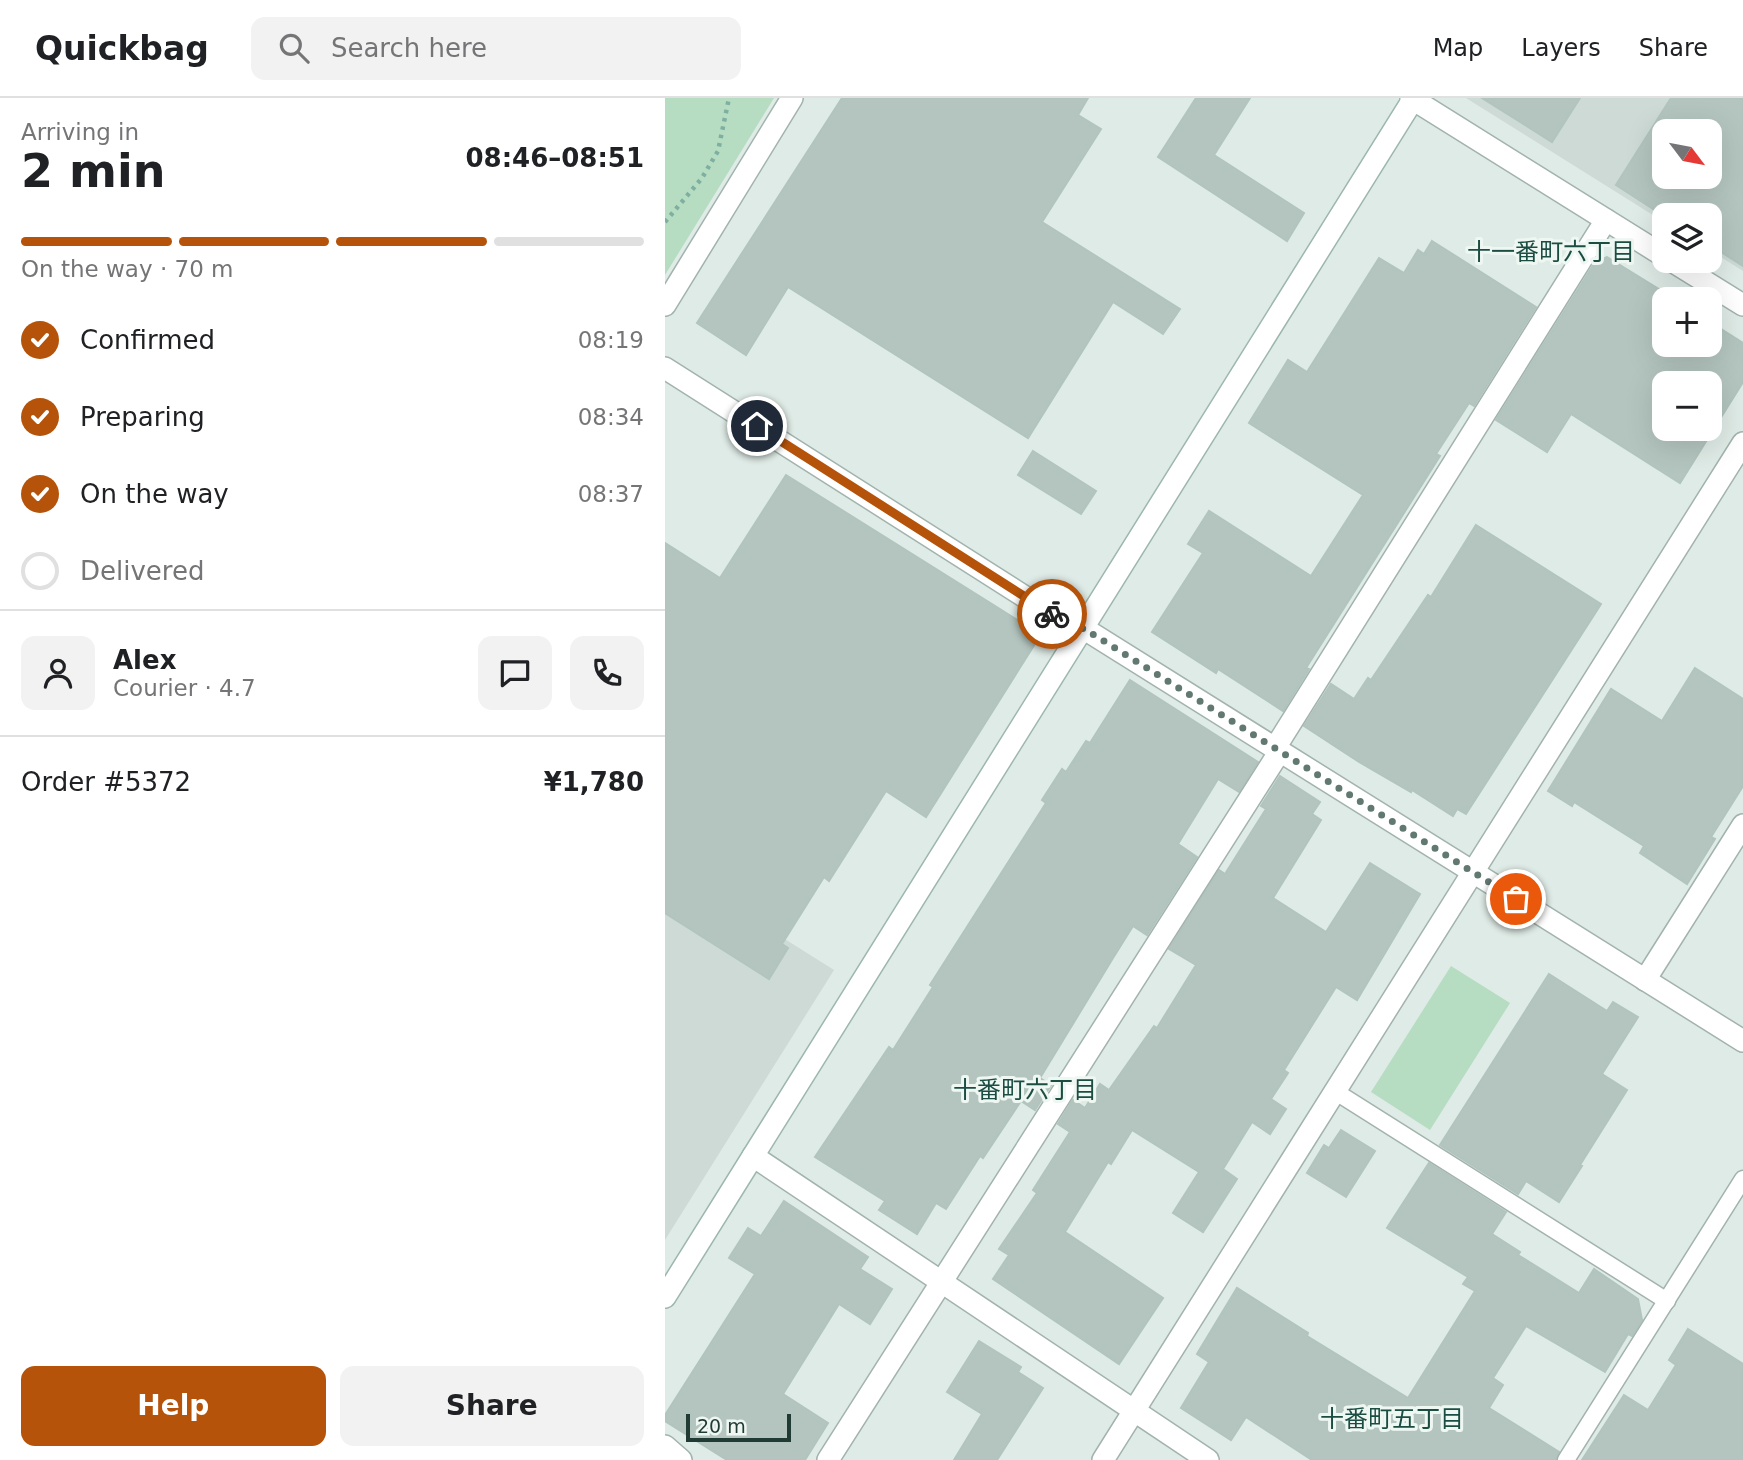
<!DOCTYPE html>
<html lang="en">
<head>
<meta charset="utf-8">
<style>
  body { margin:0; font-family:"DejaVu Sans","Noto Sans JP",sans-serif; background:#f2f2f2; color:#202124; height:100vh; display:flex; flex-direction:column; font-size:26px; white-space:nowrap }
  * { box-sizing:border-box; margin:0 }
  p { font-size:23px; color:#757577 }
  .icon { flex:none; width:38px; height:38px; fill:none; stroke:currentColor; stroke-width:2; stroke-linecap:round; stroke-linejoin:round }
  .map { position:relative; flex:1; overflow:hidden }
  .side { display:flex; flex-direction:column; background:#fff; width:665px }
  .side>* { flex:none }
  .needle { width:46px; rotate:122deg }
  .fabs { position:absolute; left:987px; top:21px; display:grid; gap:14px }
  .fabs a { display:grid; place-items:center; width:70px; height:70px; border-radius:14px; background:#fff; box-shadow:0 7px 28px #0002; font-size:35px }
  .scale { position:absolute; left:21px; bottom:18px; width:105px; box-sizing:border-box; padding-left:7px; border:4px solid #1f3b34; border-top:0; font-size:19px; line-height:24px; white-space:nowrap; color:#1f3b34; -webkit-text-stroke:5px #eff7f3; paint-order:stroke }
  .pin { position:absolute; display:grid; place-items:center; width:60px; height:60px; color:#fff; margin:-30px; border:4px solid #fff; border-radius:50%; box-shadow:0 2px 7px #0007 }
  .courier { position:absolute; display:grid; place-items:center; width:70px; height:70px; margin:-35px; border:5px solid #b45309; border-radius:50%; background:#fff; color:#222; box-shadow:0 2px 9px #0007 }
  .summary em { font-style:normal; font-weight:800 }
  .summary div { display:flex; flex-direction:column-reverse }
  .summary { display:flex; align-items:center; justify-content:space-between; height:119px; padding:0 21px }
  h1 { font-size:46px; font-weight:800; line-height:52px }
  .bar { display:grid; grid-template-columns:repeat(4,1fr); gap:10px 7px; align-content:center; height:84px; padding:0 21px }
  .bar i { height:9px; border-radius:5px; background:#e0e0e0 }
  .bar .selected { background:#b45309 }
  .bar p { grid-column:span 4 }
  .line { display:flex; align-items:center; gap:18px; padding:0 21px; border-top:2px solid #e0e0e0 }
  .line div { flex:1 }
  .round { display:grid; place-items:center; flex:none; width:74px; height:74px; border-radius:14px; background:#f2f2f2 }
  ol { padding:0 21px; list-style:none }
  li { display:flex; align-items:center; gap:21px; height:77px }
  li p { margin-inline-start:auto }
  li .icon { padding:7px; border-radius:50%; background:#b45309; color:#fff; stroke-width:4 }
  li:last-child { color:#757577 }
  li i { width:38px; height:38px; border:4px solid #e0e0e0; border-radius:50% }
  .primary-button { display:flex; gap:14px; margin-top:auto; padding:14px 21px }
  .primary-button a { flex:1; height:80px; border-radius:14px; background:#b45309; color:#fff; font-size:28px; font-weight:800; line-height:80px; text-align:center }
  .primary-button a+a { background:#f2f2f2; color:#202124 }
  header { display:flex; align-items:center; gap:42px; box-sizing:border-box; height:98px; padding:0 35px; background:#fff; border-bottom:2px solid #e0e0e0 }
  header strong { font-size:33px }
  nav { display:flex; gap:38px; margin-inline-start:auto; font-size:24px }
  .search { width:490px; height:63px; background:#f2f2f2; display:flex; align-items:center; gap:18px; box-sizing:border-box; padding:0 24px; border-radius:14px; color:#757577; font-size:26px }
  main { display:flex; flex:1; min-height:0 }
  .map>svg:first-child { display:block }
</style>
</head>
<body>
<header>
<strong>Quickbag</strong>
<div class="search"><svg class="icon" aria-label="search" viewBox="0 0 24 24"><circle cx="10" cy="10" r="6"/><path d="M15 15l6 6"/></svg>Search here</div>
<nav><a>Map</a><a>Layers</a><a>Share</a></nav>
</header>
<main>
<section class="side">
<div class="summary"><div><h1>2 min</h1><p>Arriving in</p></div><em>08:46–08:51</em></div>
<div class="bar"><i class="selected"></i><i class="selected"></i><i class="selected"></i><i></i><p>On the way · 70 m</p></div>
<ol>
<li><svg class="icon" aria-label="check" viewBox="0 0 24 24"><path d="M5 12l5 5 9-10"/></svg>Confirmed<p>08:19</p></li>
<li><svg class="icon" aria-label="check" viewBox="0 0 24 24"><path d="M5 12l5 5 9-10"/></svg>Preparing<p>08:34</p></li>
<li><svg class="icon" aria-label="check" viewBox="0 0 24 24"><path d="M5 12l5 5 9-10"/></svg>On the way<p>08:37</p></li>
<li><i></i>Delivered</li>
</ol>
<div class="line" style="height:126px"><a class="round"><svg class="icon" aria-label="person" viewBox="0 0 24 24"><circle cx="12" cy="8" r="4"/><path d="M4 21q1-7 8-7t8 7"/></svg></a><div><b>Alex</b><p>Courier · 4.7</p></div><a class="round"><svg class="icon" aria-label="chat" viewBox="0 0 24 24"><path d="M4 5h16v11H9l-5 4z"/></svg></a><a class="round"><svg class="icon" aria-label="phone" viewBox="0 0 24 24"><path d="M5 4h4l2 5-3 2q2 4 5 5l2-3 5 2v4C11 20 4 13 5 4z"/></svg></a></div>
<div class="line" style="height:91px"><div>Order #5372</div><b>¥1,780</b></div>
<div class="primary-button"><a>Help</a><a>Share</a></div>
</section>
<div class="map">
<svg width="1078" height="1362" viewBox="0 0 1078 1362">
  <rect width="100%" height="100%" fill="#dfebe6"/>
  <!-- built -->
  <g fill="#cddad5" fill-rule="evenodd">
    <path d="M801,0h277v173l-33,-21v-35h-46v7zM999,33h46v46h-46z"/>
    <path d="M0,766l169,106 -169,270z"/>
  </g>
  <!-- green -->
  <g fill="#b6ddc2">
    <path d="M0,0h109l-109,177z"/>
    <path d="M786,868l59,37 -80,127 -59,-38z"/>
  </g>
  <!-- building -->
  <g fill="#b4c5bf" stroke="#b1c4bd" stroke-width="2" fill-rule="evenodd">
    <path d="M177,0h246l-10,17 23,14 -59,93 138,87 -17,25 -50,-32 -85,136 -240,-151 -42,68 -49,-32z"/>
    <path d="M531,0h54l-36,57 90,58 -17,28 -129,-84z"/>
    <path d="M817,0h98l-28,44z"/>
    <path d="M1006,0h72v168l-33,-21v-30l-46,1 -48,-31zM999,33h46v46h-46z"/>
    <path d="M767,143l104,66 -62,99 -5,-3 -33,51 4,2 -134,212 3,1 -26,42 -65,-42 -2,4 -64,-41 51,-79 -15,-9 21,-33 102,65 52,-81 -114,-72 39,-63 19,12 72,-114 25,15 14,-23 6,4z"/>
    <path d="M942,159l68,42h-11v46h46v-23l33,21v39l-63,101 -109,-69 -24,38 -51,-32 98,-156zM999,285h46v46h-46z"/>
    <path d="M368,353l63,40 -15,23 -63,-39z"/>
    <path d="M121,377l244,153 8,11 -112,178 -40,-26 -57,90 -5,-4 -42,67 6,4 -19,31 -104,-66v-370l55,35z"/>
    <path d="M811,427l125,79 -135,210 -9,-5 -4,7 -41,-26 -1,2 -52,-30 -55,-36 27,-42 23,15 14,-21 3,2 57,-85 3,2z"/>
    <path d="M1030,570l48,31v87l-32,51 4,2 -28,45 -47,-31 4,-7 -70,-44 -2,4 -24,-15 63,-102 51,32z"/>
    <path d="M465,582l128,82 -19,30 -21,-13 -40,65 19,13 -50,78 -14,-9 -20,32 -73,120 11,7 -16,25 -14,-9 -38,57 -3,-2 -34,53 -10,-6 -19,31 -38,-24 6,-9 -70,-44 74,-110 4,3 40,-63 -3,-2 116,-182 -4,-3 20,-31 4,3 20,-31 4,2z"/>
    <path d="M615,678l40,26 -8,12 9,6 -48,78 53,34 44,-69 50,31 -63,106 -21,-13 -52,83 4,3 -17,26 15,10 -16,25 -18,-12 -29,47 14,10 -34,53 -30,-19 26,-41 -67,-42 -21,34 -3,-2 -43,70 98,66 -44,66 -126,-85 16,-24 -10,-6 38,-56 -4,-3 37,-58 -12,-8 15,-24 12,8 15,-24 9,6 45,-64 3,2 39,-63 -27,-16 50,-79 6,4 41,-65 -5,-3z"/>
    <path d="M884,876l58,37 6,-9 25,15 -36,57 25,16 -47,75 2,1 -23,36 -33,-21 -8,13 -78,-49z"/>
    <path d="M676,1032l34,21 -29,46 -39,-24 17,-28 5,3z"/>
    <path d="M764,1065l77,49 -14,22 28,18 -2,3 61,38 15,-24 44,30 4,21 -10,16 -4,-2 -23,38 -79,-46 -33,52 10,7 -14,23 70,44 -3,8h-244l-66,-43 -15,23 -50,-32 28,-46 -12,-8 40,-66 71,45 -1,3 101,62 67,-107 -12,-7 5,-7 -81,-49z"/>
    <path d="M119,1103l84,56 -8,12 32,20 -22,35 -31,-20 -56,90 45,29 -23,37h-78l-62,-39v-6l90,-141 -26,-16 19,-30 13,8z"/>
    <path d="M1023,1231l55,35v96h-161l42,-65 24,15 28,-45 -7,-5z"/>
    <path d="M314,1243l42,26 -3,5 25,16 -46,72h-43l28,-46 -35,-22z"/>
  </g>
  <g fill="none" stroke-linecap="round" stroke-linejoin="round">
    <defs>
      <g id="lane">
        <path d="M671,994l331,209"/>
        <path d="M901,1362l177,-281"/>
      </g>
      <g id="street">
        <path d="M746,0l253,158"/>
        <path d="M1007,163l71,44"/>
        <path d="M0,207l127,-207"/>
        <path d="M0,270l415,264"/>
        <path d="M418,530l660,413"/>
        <path d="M610,650l331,-528"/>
        <path d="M980,882l98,-155"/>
        <path d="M88,1058l455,304"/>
        <path d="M0,1348l16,14"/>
        <path d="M163,1362l452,-709"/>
        <path d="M438,1362l640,-1017"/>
      </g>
      <path id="secondary" d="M0,1199l749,-1199"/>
    </defs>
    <!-- lane casing -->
    <use href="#lane" stroke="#a2b3ad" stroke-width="19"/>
    <!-- street casing -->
    <use href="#street" stroke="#a2b3ad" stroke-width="24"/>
    <!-- secondary casing -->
    <use href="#secondary" stroke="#9db7ae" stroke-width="24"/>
    <!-- path -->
    <path stroke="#7eafa1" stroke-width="4.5" stroke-dasharray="3.5 5" stroke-linecap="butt" d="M0,124l37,-44 16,-27 11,-53"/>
    <!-- lane -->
    <use href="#lane" stroke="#fff" stroke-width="16"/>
    <!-- street -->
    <use href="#street" stroke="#fff" stroke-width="21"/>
    <!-- secondary -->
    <use href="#secondary" stroke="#fff" stroke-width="21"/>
  </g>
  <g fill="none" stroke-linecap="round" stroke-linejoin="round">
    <!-- done -->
    <path stroke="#627972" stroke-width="7" stroke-dasharray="0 12.6" d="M387,516l28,18 3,-4 433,271"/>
    <!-- route -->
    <path stroke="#b45309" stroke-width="9" d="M92,328l295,188"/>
  </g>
  <g text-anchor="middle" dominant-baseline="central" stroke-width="6" stroke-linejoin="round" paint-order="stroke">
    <!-- neighbourhood labels -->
    <g font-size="24" fill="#1b4d42" stroke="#eff7f3">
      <text x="886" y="154">十一番町六丁目</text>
      <text x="360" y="992">十番町六丁目</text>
      <text x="727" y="1321">十番町五丁目</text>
    </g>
  </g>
</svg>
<div class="fabs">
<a><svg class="needle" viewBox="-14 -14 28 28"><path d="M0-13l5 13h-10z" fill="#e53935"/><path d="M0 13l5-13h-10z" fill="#757577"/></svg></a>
<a><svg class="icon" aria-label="layers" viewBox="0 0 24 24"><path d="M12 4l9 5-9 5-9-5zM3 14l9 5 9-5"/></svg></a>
<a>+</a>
<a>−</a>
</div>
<div class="scale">20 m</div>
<div class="pin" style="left:851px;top:801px;background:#ea580c"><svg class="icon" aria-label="bag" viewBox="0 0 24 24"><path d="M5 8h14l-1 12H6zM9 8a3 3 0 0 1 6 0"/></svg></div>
<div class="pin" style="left:92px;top:328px;background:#1f2937"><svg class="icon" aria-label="home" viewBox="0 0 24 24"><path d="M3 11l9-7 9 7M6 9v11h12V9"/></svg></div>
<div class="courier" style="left:387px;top:516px"><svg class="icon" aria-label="bike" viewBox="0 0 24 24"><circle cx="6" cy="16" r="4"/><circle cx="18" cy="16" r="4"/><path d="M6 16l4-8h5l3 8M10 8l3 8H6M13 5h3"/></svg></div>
</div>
</main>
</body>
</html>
